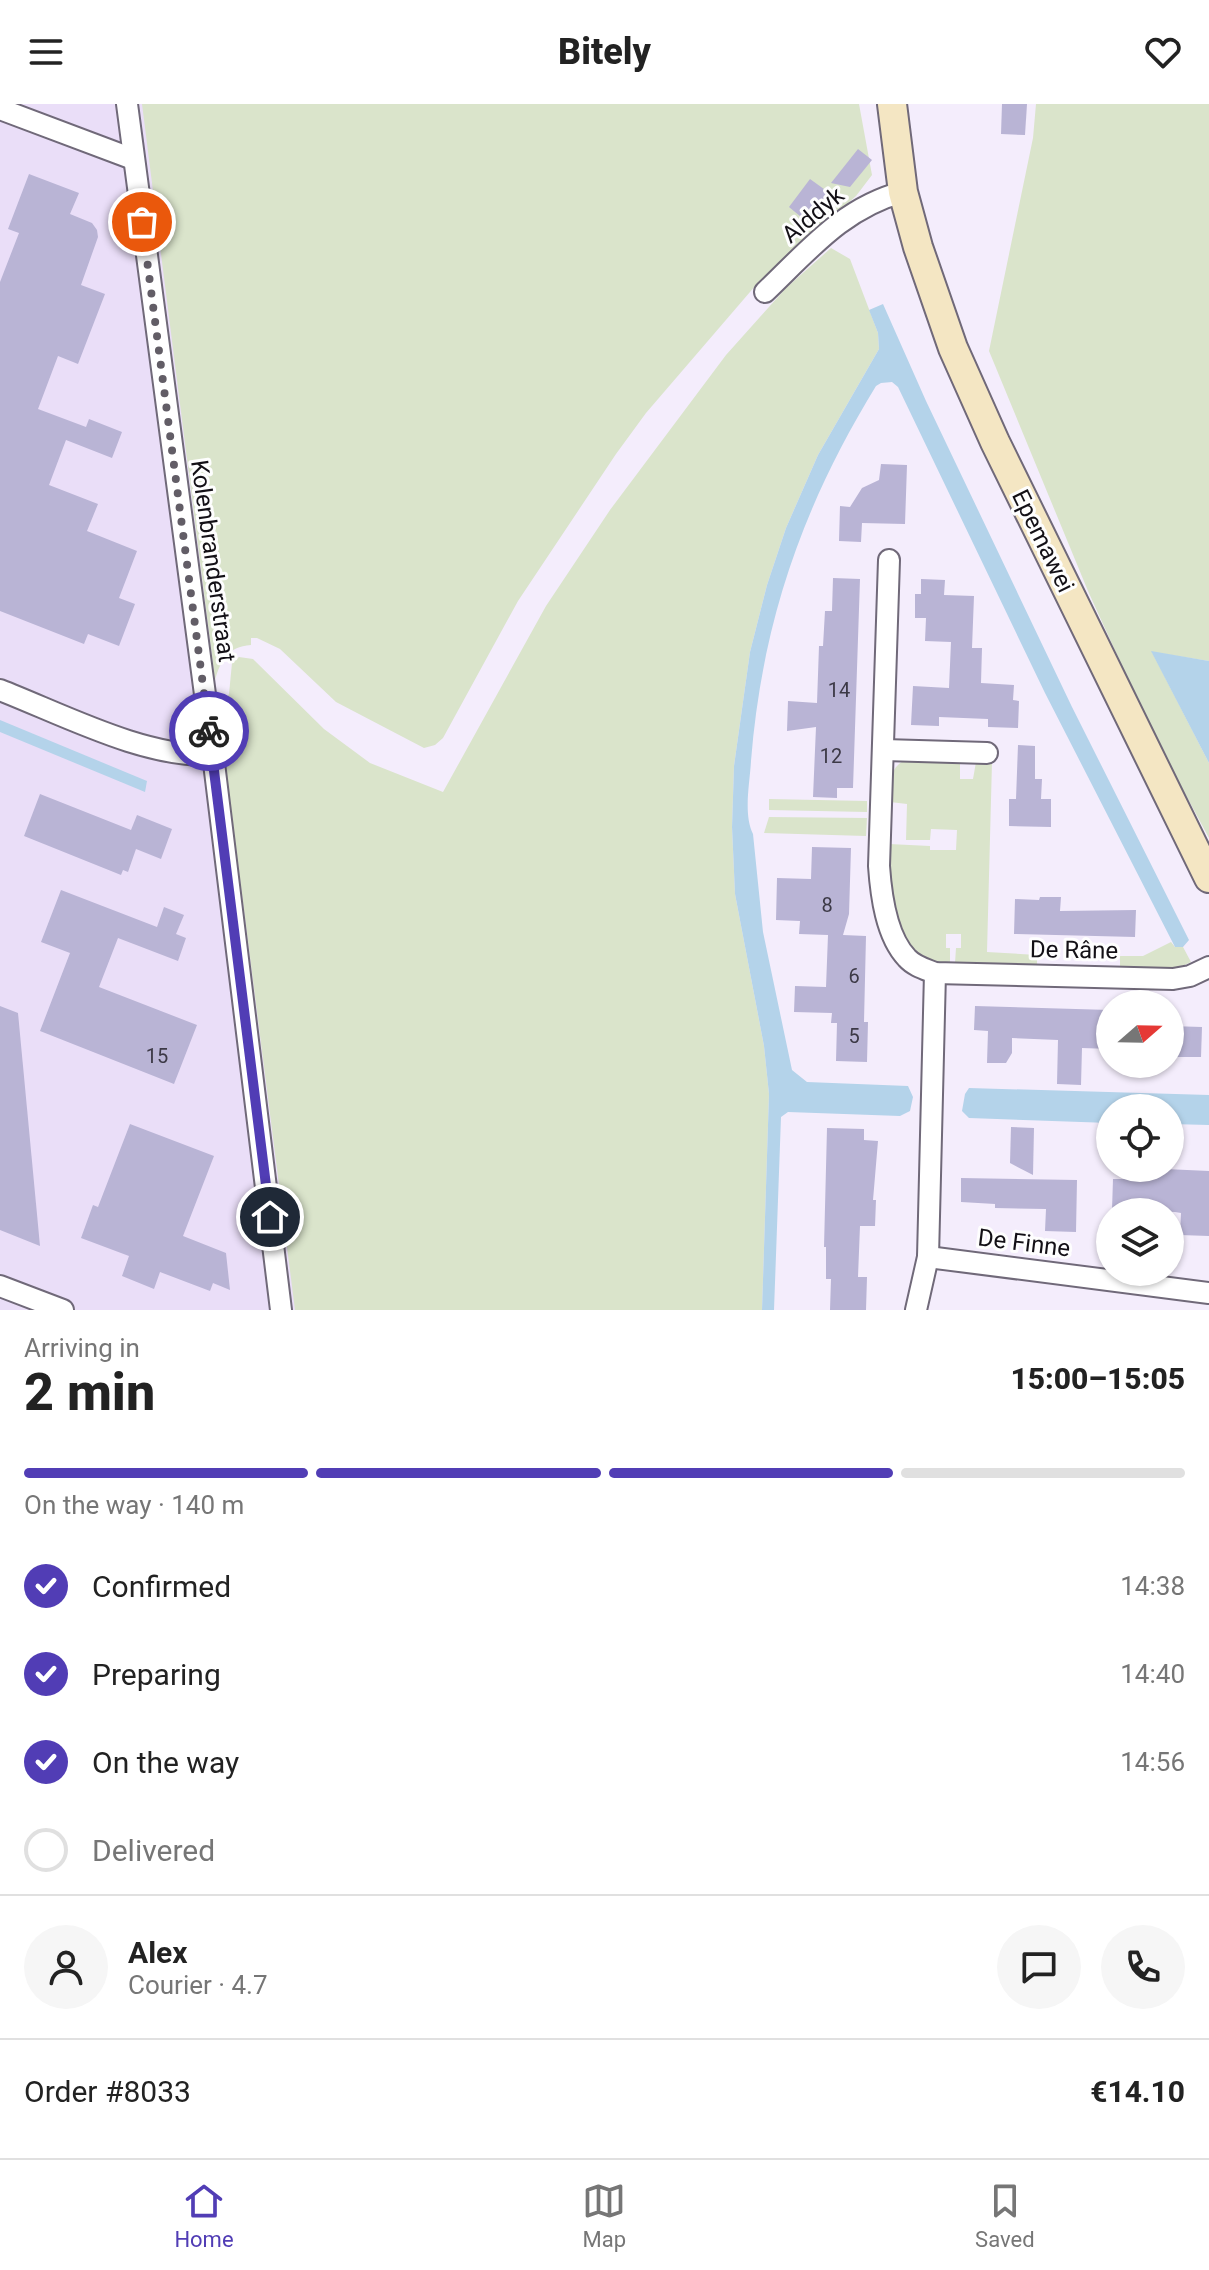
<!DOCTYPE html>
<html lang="en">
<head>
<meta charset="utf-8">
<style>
  body { margin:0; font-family:Roboto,sans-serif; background:#f6f6f6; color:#222; height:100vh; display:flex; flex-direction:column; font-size:30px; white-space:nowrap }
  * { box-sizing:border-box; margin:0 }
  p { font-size:26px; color:#767676 }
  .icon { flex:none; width:44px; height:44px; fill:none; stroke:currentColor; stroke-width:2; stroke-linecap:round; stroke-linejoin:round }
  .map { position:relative; height:1206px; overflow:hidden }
  .panel { display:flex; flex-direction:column; background:#fff; flex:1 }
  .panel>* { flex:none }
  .needle { width:52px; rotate:70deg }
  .controls { position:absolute; left:1096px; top:886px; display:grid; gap:16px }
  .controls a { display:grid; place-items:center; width:88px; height:88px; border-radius:50%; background:#fff; box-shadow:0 2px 6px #0004; font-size:40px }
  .pin { position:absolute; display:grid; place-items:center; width:68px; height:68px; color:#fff; margin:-34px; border:4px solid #fff; border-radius:50%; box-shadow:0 2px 8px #0007 }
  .courier { position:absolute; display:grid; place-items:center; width:80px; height:80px; margin:-40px; border:6px solid #513db5; border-radius:50%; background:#fff; color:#222; box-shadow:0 2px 10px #0007 }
  .overview em { font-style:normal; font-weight:800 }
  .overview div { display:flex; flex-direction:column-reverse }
  .overview { display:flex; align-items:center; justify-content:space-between; height:136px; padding:0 24px }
  h1 { font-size:52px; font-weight:800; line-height:60px }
  .bar { display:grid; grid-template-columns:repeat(4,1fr); gap:12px 8px; align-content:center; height:96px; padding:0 24px }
  .bar i { height:10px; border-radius:6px; background:#e0e0e0 }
  .bar .current { background:#513db5 }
  .bar p { grid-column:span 4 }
  .line { display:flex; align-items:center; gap:20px; padding:0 24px; border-top:2px solid #e0e0e0 }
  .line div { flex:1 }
  .round { display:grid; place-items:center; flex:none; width:84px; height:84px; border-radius:42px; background:#f6f6f6 }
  ol { padding:0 24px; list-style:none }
  li { display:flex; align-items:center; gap:24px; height:88px }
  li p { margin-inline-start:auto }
  li .icon { padding:8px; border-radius:50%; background:#513db5; color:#fff; stroke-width:4 }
  li:last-child { color:#767676 }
  li i { width:44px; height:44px; border:4px solid #e0e0e0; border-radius:50% }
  header { display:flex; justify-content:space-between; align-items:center; height:104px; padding:0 24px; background:#fff; font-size:36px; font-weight:800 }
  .menu { display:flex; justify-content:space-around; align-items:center; height:112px; border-top:2px solid #e0e0e0; background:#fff; font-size:22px; color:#767676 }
  .menu a { display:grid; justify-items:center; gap:4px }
  .menu .current { color:#513db5 }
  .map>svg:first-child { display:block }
</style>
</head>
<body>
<header><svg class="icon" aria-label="menu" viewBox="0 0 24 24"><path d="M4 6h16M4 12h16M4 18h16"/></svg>Bitely<svg class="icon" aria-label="heart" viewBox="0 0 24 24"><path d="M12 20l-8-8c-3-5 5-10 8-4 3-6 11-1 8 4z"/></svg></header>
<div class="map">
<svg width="1209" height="1206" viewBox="0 0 1209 1206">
  <rect width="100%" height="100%" fill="#f4edfc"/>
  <!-- built -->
  <path fill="#eadef8" d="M0,0h154l61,575 96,631h-311z"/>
  <!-- green -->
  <g fill="#dae4cb">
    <path d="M142,0h717l13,71 -16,21 -100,89 -110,128 -30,41 -98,147 -75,137 -8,7 -11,3 -88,-46 -56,-53 -23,-11h-6v7c-24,2 -30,15 -36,35z"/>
    <path d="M1036,0h173v557l-57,-9 57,111v75l-56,-104 -65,-143 -99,-240 44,-213z"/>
    <path d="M831,144l19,11 28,74 1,16 -61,106 -32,73 -19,57 -17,67 -16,114 -2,61 3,67 29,152 5,48 -7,216h-467l-77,-604 2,-7 7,-2 2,-3 3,-31 7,-6 14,2 71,70 46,34 73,29 103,-186 64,-96 116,-155 60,-67z"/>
    <path d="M906,656l54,2v17h13l3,-17h16l-5,190 50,3v11l-82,-3 1,-15h5v-14h-15v14h4v15c-8,0 -18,1 -25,-3 -34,-17 -36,-83 -36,-116l41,2v4h26l1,-20 -26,-1 -1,11h-24l1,-36 -17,-2c1,-17 -2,-35 16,-42z"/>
    <path d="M769,695l98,2v11l-98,-2z"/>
    <path d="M769,713l98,1 -1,18 -102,-3z"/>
    <path d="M1171,838l4,5h8l8,15 -15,7 -56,-1v-12h23z"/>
  </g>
  <!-- water -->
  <g fill="#b4d3ea">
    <path d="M883,200l43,97 146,306 117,233 -6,7h-8l-130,-254 -147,-306 -6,-5 -11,1 -5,3c-73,119 -114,236 -125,375 -1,21 -8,53 2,73l10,98 29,138 15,12 101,4 5,11 -3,14 -10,5 -112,-4 -7,5 -7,193h-12l7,-216 -5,-48 -29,-152 -3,-67 2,-61 16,-114 17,-67 19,-57 32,-73 61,-106 -1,-16 -9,-23z"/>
    <path d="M1151,547l58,10v102z"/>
    <path d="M0,616l147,61 -2,11 -145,-60z"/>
    <path d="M969,984l240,7v30l-39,-1v-16h-60v15l-141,-5 -7,-7 3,-17z"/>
  </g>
  <!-- building -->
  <g fill="#b9b4d5">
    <path d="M1002,0h25l-2,31 -24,-1z"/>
    <path d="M858,45l14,11 -22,27 -19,-4z"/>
    <path d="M29,70l50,19 -9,21 22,9 5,7 1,7 -17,48 24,9 -27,70 -20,-8 -20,53 48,18 3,-8 33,13 -10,26 -46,-18 -17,45 49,19 -11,27 50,20 -18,47 16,6 -16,42 -31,-12 -4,10 -84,-33v-329l19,-49 -11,-4z"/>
    <path d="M810,75l25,18 -23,29 -23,-19z"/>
    <path d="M881,360l26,1 -2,59 -43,-1 -1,19 -22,-1 1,-35 10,1 12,-19 17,-8z"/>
    <path d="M833,474l27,1 -7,209h-16v10l-24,-1 3,-70 -29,4 1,-30 29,2 2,-57h4l2,-35h7z"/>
    <path d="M921,475l24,1 -1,15 30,1 -2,52h10l-1,35 33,2 -1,15 6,1 -1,27 -30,-1v-8l-49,-2v9l-28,-1 2,-39 36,2 2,-46 -26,-1 1,-23h-11v-24h6z"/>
    <path d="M1018,641l17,1v33h7l-1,20h10v28l-42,-1v-27h7z"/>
    <path d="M40,690l91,36 6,-15 35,14 -11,30 -25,-10 -8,23 -5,-2 -2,5 -97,-39z"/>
    <path d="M812,743l39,1 -2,66 -6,21 23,1 -2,86h4l-1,40 -31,-1 1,-38h-6l1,-10 -38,-1 1,-26 31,1 2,-52 -29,-1 1,-13 -24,-1 1,-42 34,1z"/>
    <path d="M61,786l96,37 7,-20 20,8 -8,19 10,4 -8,23 -60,-23 -19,49 98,38 -23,59 -134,-53 30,-78 -29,-11z"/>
    <path d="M1040,793h21l-1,14 76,-1 -1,27 -121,-3 1,-35 24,1z"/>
    <path d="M0,902l18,7 22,233 -40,-16z"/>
    <path d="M975,902l135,4v39l-28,-1 -1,37 -24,-1 1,-44 -46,-2v15l-6,10h-19l1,-32 -14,-1z"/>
    <path d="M1170,922l32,1 -1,30h-31z"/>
    <path d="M130,1020l84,32 -31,80 43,17 4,37 -17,-7 -3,8 -50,-19 -6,17 -32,-13 7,-20 -48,-18 12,-33 5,2z"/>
    <path d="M1011,1023l23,1 -1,47 -23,-12z"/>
    <path d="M827,1024l37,1v11l14,1 -5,59h3l-1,26h-15l-2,51h9l-1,33h-36l1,-31h-5v-32h-2z"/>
    <path d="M1143,1064l66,3v65l-29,-1 1,-22 -6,-1 -63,-2 1,-31h29z"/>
    <path d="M961,1074l116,2 -1,52 -31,-1 1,-22 -51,-1v-4l-34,-2z"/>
  </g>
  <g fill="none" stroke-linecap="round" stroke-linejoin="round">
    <defs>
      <g id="street">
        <path d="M127,0l86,651 68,555"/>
        <path d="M0,5l133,50"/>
        <path d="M765,188c43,-41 79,-85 138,-100"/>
        <path d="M889,456l-10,306c2,29 7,70 28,92 7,8 18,11 28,15l238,6 17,-3 19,-9"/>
        <path d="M0,586c64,25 145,68 213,65"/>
        <path d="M884,646l103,3"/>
        <path d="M928,1153l281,36"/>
        <path d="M0,1182l63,24"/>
        <path d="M916,1206l12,-53 7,-284"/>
      </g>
      <path id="secondary" d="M892,0l11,88 15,55 35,101 42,94 214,436"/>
    </defs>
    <!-- street casing -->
    <use href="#street" stroke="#706979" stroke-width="24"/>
    <!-- secondary casing -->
    <use href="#secondary" stroke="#706979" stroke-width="32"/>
    <!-- street -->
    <use href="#street" stroke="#fff" stroke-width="20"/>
    <!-- secondary -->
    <use href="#secondary" stroke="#f4e6c3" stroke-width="28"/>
  </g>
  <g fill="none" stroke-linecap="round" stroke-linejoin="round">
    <!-- done -->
    <path stroke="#625d66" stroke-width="8" stroke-dasharray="0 14.4" d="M142,118l67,509"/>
    <!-- route -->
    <path stroke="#513db5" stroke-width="10" d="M209,627l61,486"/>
  </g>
  <g text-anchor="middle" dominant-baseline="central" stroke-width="6" stroke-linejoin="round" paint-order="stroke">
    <!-- number labels -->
    <g font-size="20" fill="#3c3946">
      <text x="839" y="586">14</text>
      <text x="831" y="652">12</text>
      <text x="827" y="801">8</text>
      <text x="854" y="872">6</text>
      <text x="854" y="932">5</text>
      <text x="157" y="952">15</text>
    </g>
    <!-- street labels -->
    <g font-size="24" fill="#131016" stroke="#fefefe">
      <text transform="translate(813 111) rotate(-40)">Alddyk</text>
      <text transform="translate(1043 437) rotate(64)">Epemawei</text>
      <text transform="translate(213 457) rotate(82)">Kolenbranderstraat</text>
      <text transform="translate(1074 846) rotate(1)">De Râne</text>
      <text transform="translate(1024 1139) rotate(7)">De Finne</text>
    </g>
  </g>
</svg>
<div class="controls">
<a><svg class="needle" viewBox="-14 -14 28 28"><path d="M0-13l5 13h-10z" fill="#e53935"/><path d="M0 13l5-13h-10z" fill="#767676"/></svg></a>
<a><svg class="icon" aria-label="locate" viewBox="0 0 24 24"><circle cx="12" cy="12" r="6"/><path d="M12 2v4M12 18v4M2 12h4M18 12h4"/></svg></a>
<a><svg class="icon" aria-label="layers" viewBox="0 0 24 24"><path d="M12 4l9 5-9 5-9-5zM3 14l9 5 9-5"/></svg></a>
</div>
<div class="pin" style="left:142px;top:118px;background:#ea580c"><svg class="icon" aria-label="bag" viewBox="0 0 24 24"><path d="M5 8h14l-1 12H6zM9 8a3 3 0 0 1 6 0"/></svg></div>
<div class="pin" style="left:270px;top:1113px;background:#1f2937"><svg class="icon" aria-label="home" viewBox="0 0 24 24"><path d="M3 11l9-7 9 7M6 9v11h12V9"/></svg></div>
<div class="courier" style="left:209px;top:627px"><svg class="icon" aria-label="bike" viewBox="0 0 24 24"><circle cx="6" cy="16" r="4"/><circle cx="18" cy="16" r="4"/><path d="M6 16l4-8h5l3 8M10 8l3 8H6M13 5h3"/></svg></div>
</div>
<section class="panel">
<div class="overview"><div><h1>2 min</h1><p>Arriving in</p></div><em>15:00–15:05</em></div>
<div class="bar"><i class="current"></i><i class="current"></i><i class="current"></i><i></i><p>On the way · 140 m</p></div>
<ol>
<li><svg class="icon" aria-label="check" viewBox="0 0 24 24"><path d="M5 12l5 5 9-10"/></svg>Confirmed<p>14:38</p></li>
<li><svg class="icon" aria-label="check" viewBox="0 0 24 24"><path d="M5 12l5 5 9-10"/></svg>Preparing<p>14:40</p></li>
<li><svg class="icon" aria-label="check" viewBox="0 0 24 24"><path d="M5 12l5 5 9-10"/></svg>On the way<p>14:56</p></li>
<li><i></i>Delivered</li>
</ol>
<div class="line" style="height:144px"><a class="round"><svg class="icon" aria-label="person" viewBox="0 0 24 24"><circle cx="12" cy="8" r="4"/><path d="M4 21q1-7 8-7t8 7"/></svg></a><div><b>Alex</b><p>Courier · 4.7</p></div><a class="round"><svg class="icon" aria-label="chat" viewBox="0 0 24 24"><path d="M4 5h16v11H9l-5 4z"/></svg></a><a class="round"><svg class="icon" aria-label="phone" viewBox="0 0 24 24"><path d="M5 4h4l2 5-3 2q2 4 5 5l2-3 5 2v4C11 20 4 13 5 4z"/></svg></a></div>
<div class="line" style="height:104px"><div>Order #8033</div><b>€14.10</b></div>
</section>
<nav class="menu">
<a class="current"><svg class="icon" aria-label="home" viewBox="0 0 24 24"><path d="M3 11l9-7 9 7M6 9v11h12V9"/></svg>Home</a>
<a><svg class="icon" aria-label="map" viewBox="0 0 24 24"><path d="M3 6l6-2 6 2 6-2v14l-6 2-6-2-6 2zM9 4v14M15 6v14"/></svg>Map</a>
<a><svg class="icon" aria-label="saved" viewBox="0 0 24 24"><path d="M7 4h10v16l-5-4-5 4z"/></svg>Saved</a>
</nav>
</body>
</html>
